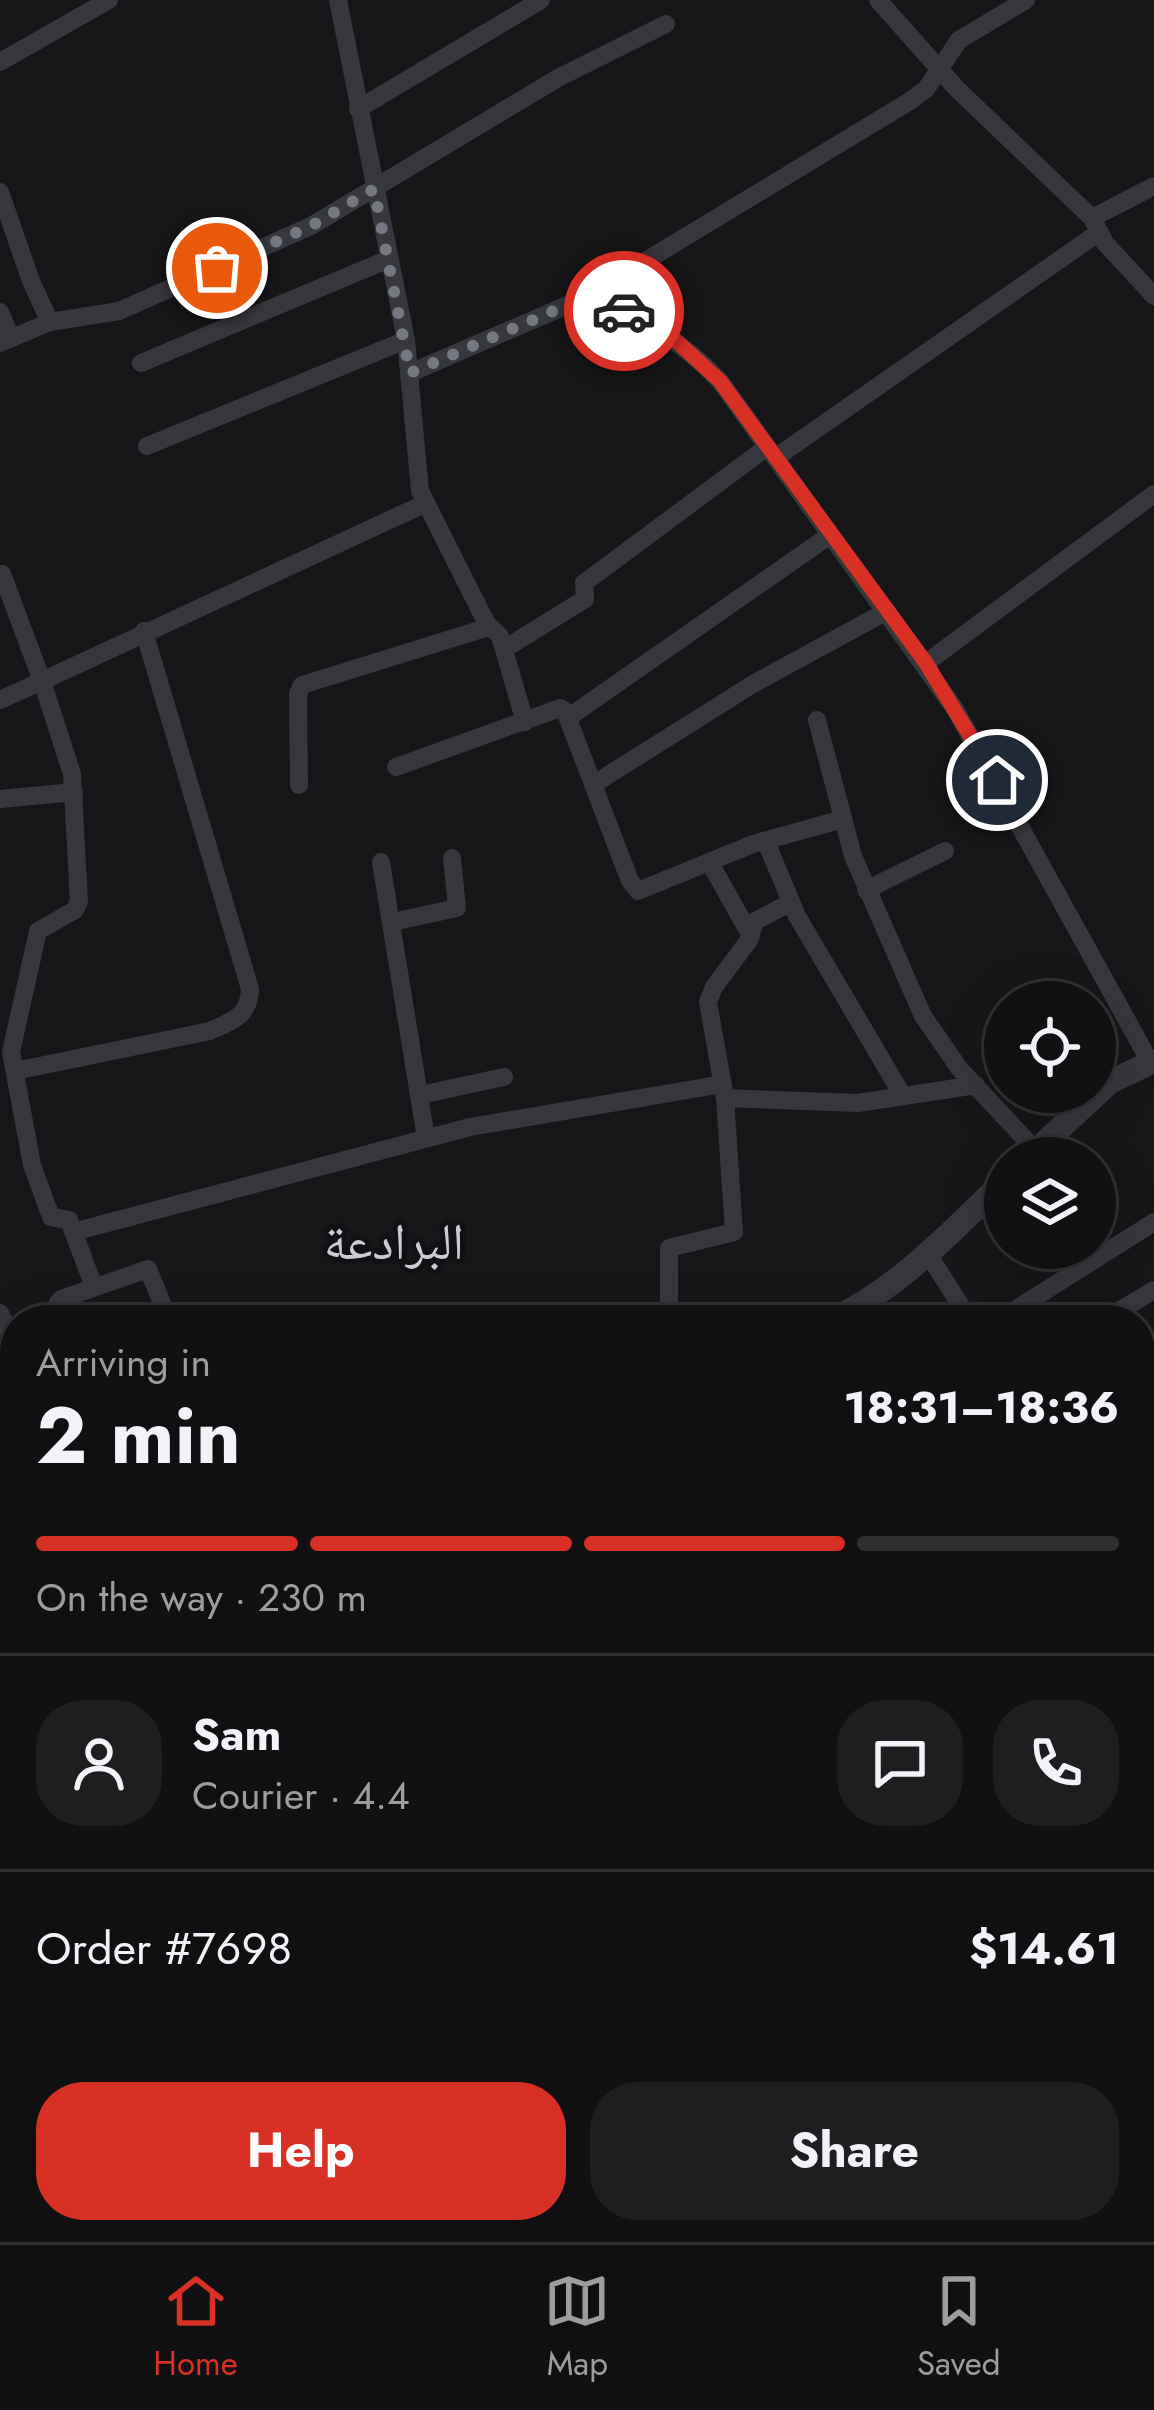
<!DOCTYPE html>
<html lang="en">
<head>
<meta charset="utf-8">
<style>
  body { margin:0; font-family:Jost,"Noto Naskh Arabic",sans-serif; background:#1e1e20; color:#f1f3f6; height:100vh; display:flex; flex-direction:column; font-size:45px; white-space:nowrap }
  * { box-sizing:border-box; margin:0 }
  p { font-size:39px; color:#9c9d9f }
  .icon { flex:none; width:66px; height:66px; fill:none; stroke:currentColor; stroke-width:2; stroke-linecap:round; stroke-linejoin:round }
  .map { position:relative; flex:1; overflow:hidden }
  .drawer { position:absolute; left:0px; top:1305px; width:1155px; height:939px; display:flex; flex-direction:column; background:#101012; border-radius:48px 48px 0 0; box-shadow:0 12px 48px #0002,0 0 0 3px #303032 }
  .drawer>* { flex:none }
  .tools { position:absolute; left:984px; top:981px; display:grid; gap:24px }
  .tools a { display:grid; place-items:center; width:132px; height:132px; border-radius:50%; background:#101012; box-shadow:0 12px 48px #0002,0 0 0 3px #303032; font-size:60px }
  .pin { position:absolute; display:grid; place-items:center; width:102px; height:102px; color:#fff; margin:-51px; border:6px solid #fff; border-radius:50%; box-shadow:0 3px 12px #0007 }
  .courier { position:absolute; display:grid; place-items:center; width:120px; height:120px; margin:-60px; border:9px solid #d93025; border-radius:50%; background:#fff; color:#222; box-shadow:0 3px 15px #0007 }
  .headline em { font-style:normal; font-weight:700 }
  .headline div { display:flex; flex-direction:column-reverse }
  .headline { display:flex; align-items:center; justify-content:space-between; height:204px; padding:0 36px }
  h1 { font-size:78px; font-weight:700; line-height:90px }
  .bar { display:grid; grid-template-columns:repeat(4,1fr); gap:18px 12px; align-content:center; height:144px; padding:0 36px }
  .bar i { height:15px; border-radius:9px; background:#303032 }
  .bar .current { background:#d93025 }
  .bar p { grid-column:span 4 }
  .line { display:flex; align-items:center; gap:30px; padding:0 36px; border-top:3px solid #303032 }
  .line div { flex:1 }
  .round { display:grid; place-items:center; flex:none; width:126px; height:126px; border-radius:48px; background:#1e1e20 }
  .button { display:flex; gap:24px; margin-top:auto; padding:24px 36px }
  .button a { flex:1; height:138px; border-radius:48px; background:#d93025; color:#fff; font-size:48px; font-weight:700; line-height:138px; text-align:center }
  .button a+a { background:#1e1e20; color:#f1f3f6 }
  .dock { display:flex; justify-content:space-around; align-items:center; height:168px; border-top:3px solid #303032; background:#101012; font-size:33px; color:#9c9d9f }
  .dock a { display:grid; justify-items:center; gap:6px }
  .dock .current { color:#d93025 }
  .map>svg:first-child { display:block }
</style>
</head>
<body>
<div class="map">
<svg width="1154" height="2242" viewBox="0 0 1154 2242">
  <rect width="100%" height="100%" fill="#161618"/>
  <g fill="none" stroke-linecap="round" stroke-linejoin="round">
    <!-- minor -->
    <g stroke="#37383d" stroke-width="18">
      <path d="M338,0l68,340 14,151 67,133 13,12 25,86"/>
      <path d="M878,0l79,89 135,129 13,25 49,53"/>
      <path d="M0,62l109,-62"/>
      <path d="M358,109l183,-109"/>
      <path d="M0,192l31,89 19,41"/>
      <path d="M1092,218l62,-32"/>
      <path d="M586,297c53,19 95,43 134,84l235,328 195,353"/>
      <path d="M0,312l11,26"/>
      <path d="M0,343l50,-21 69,-11 192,-85 247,-148 108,-54"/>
      <path d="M141,363l248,-104"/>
      <path d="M410,373l176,-76 324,-196 16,-12 33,-49 67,-40"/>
      <path d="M147,446l259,-106"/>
      <path d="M775,458l323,-225"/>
      <path d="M504,649l81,-50 -1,-16 183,-136"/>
      <path d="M926,663l228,-169"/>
      <path d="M0,700l42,-19 -40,-107"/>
      <path d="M569,717l261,-182"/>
      <path d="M817,720l36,136 70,160 36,52 77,83"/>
      <path d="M396,767l164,-59 5,3 65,170 8,10 115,-47 90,-25"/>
      <path d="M594,784l159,-100 134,-73"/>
      <path d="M299,785l-1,-91 4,-9 187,-58"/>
      <path d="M0,799l74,-7"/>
      <path d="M766,842l31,74 106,180"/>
      <path d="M381,862l45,276"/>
      <path d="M710,863l41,73"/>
      <path d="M866,890l79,-39"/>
      <path d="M392,922l65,-14 -5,-50"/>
      <path d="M15,1071l195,-40c23,-10 39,-15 40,-42l-106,-358"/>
      <path d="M420,1095l84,-18"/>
      <path d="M725,1098l133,5 118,-18"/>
      <path d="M73,1232l397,-105 253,-43"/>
      <path d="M928,1254l42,66"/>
      <path d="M94,1287l-25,-67 -18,-3 -19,-52 -21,-113 27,-121 37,-21 4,-9 -7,-127 -30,-93 382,-177"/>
      <path d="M0,1313l15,32"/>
      <path d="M65,1320l-7,-17 3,-4 87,-30 21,51"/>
      <path d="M669,1320v-72l65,-16 -9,-134 -17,-96 6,-15 35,-47 6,-19 35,-18"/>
      <path d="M999,1320l155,-98"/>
      <path d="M1104,1320l50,-30"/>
      <path d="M1140,1349l14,-8"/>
      <path d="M1140,1390l14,-8"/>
      <path d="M0,1423l15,-7"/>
      <path d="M1142,1454l12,-7"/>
      <path d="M0,1494l15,33"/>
      <path d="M1140,1645l14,22"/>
      <path d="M0,1680l4,5"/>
      <path d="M0,1784l15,-9"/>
      <path d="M0,1807l15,24"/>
      <path d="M1140,1920l14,-5"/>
      <path d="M0,1966l15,-8"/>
      <path d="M1140,2046l2,5"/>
      <path d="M0,2074l15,25"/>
      <path d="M1140,2105l14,-5"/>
      <path d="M1140,2199l14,-4"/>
      <path d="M92,2229l8,13"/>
      <path d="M211,2229l8,13"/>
      <path d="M263,2229l7,13"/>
      <path d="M307,2229l9,13"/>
      <path d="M353,2229l10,13"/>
      <path d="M396,2229l7,13"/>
      <path d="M461,2229l7,13"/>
      <path d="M1038,2229l8,13"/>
      <path d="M527,2242l12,-13"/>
      <path d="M663,2242l27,-13"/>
      <path d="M854,2242l32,-13"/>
      <path d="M1153,2242h1"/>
    </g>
    <!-- tertiary -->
    <g stroke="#37383d" stroke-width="24">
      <path d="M1028,1158l82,-76 44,-21"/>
      <path d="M832,1320c68,-33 119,-88 173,-140"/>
      <path d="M0,1621l15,-5"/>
    </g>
  </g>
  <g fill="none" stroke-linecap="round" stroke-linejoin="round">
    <!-- done -->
    <path stroke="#757880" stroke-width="12" stroke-dasharray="0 21.6" d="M217,268l94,-42 63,-37 36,184 176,-76 38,14"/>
    <!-- route -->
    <path stroke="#d93025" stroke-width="15" d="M624,311l49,27 47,43 206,282 71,117"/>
  </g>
  <g text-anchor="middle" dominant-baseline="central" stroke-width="10" stroke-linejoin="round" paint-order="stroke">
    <!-- quarter labels -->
    <g font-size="51" fill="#c9ccd4" stroke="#111113">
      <text x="394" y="1241">البرادعة</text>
    </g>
  </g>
</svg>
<div class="tools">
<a><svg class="icon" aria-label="locate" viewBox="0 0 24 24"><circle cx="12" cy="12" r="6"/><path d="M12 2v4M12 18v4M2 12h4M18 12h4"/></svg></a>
<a><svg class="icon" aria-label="layers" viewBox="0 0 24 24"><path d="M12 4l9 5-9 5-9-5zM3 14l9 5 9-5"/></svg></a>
</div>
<div class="pin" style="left:217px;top:268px;background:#ea580c"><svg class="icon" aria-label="bag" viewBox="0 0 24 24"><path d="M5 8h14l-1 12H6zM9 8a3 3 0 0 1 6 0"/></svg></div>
<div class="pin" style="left:997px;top:780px;background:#1f2937"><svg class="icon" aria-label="home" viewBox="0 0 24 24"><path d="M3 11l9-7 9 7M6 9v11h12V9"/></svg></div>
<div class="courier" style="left:624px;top:311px"><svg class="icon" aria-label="car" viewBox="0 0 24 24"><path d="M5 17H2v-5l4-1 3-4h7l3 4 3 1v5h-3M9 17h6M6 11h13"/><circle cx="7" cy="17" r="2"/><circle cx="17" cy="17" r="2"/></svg></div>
<section class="drawer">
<div class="headline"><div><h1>2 min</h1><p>Arriving in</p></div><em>18:31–18:36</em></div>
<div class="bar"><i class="current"></i><i class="current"></i><i class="current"></i><i></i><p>On the way · 230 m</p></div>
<div class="line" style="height:216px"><a class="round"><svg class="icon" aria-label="person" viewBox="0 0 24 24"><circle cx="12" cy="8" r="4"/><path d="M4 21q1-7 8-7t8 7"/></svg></a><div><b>Sam</b><p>Courier · 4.4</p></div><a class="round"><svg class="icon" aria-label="chat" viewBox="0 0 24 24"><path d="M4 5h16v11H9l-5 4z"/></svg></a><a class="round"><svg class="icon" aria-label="phone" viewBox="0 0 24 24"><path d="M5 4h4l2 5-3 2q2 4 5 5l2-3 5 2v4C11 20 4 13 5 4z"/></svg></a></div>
<div class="line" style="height:156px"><div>Order #7698</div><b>$14.61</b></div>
<div class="button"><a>Help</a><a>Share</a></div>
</section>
</div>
<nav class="dock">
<a class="current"><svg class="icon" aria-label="home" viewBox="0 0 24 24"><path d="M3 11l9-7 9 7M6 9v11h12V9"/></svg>Home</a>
<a><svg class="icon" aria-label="map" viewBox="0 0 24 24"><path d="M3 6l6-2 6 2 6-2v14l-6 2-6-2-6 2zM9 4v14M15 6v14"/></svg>Map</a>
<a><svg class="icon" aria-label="saved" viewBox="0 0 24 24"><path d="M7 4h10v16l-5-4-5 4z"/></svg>Saved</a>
</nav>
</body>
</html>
